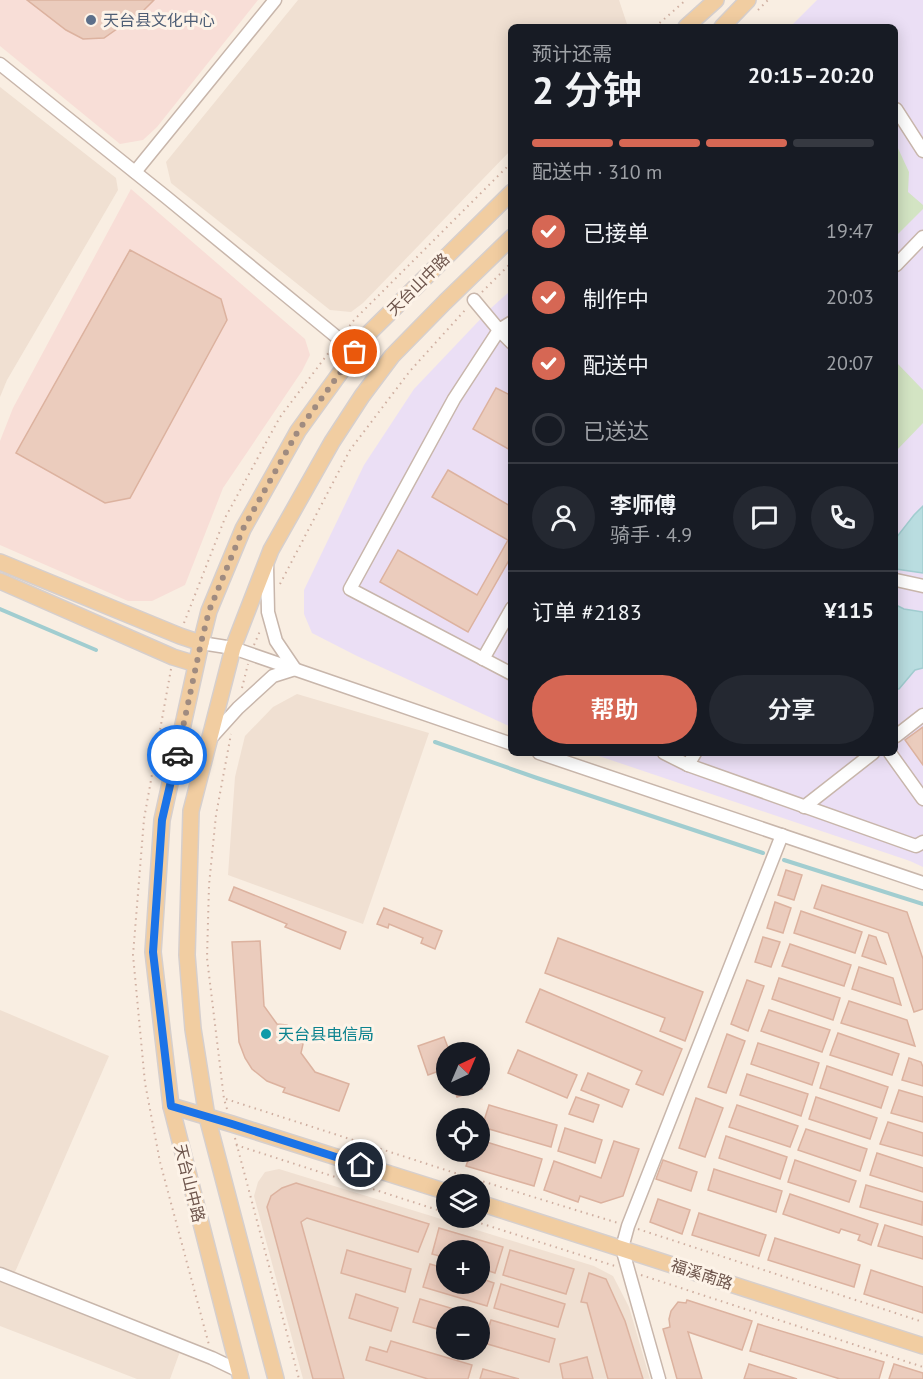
<!DOCTYPE html>
<html lang="zh">
<head>
<meta charset="utf-8">
<style>
  body { margin:0; font-family:"PT Sans","Noto Sans SC",sans-serif; background:#242831; color:#f1f3f6; height:100vh; display:flex; flex-direction:column; font-size:22px; white-space:nowrap }
  * { box-sizing:border-box; margin:0 }
  p { font-size:20px; color:#9ea1a6 }
  .icon { flex:none; width:33px; height:33px; fill:none; stroke:currentColor; stroke-width:2; stroke-linecap:round; stroke-linejoin:round }
  .map { position:relative; flex:1; overflow:hidden }
  .drawer { position:absolute; left:508px; top:24px; width:390px; height:732px; display:flex; flex-direction:column; background:#171b24; border-radius:9px; box-shadow:0 3px 15px #0003 }
  .drawer>* { flex:none }
  .needle { width:39px; rotate:44deg }
  .fabs { position:absolute; left:436px; top:1042px; display:grid; gap:12px }
  .fabs a { display:grid; place-items:center; width:54px; height:54px; border-radius:50%; background:#171b24; box-shadow:0 3px 15px #0003; font-size:30px }
  .pin { position:absolute; display:grid; place-items:center; width:51px; height:51px; color:#fff; margin:-26px; border:3px solid #fff; border-radius:50%; box-shadow:0 2px 6px #0007 }
  .courier { position:absolute; display:grid; place-items:center; width:60px; height:60px; margin:-30px; border:4px solid #1a73e8; border-radius:50%; background:#fff; color:#222; box-shadow:0 2px 8px #0007 }
  .head em { font-style:normal; font-weight:600 }
  .head div { display:flex; flex-direction:column-reverse }
  .head { display:flex; align-items:center; justify-content:space-between; height:102px; padding:0 24px }
  h1 { font-size:39px; font-weight:600; line-height:45px }
  .bar { display:grid; grid-template-columns:repeat(4,1fr); gap:9px 6px; align-content:center; height:72px; padding:0 24px }
  .bar i { height:8px; border-radius:4px; background:#363941 }
  .bar .on { background:#d66754 }
  .bar p { grid-column:span 4 }
  .line { display:flex; align-items:center; gap:15px; padding:0 24px; border-top:2px solid #363941 }
  .line div { flex:1 }
  .round { display:grid; place-items:center; flex:none; width:63px; height:63px; border-radius:32px; background:#242831 }
  ol { padding:0 24px; list-style:none }
  li { display:flex; align-items:center; gap:18px; height:66px }
  li p { margin-inline-start:auto }
  li .icon { padding:6px; border-radius:50%; background:#d66754; color:#fff; stroke-width:4 }
  li:last-child { color:#9ea1a6 }
  li i { width:33px; height:33px; border:3px solid #363941; border-radius:50% }
  .button { display:flex; gap:12px; margin-top:auto; padding:12px 24px }
  .button a { flex:1; height:69px; border-radius:36px; background:#d66754; color:#fff; font-size:24px; font-weight:600; line-height:69px; text-align:center }
  .button a+a { background:#242831; color:#f1f3f6 }
  .map>svg:first-child { display:block }
</style>
</head>
<body>
<div class="map">
<svg width="923" height="1379" viewBox="0 0 923 1379">
  <rect width="100%" height="100%" fill="#f9eee2"/>
  <!-- residential -->
  <g fill="#f0e0d2" fill-rule="evenodd">
    <path d="M298,0h321l9,27h-116l-1,123 -148,153 -12,9 -21,-2 -159,-127 -5,-21z"/>
    <path d="M0,87l116,91 2,12 -111,190 -7,17z"/>
    <path d="M297,694l132,39 -66,191 -135,-49 7,-98 10,-41 28,-29z"/>
    <path d="M0,1010l109,46 -97,223 170,67 -12,33h-33l-137,-53z"/>
    <path d="M279,1169l315,97 19,10 16,31 21,72h-347l-49,-183 4,-14 7,-10zM447,1251h33v33h-33zM447,1317h33v33h-33z"/>
  </g>
  <!-- commercial -->
  <g fill="#f8ded7">
    <path d="M0,0h258l-101,127 -14,13 -23,4 -120,-98z"/>
    <path d="M131,189l174,150 5,16 -8,16 -79,117 -38,97 -33,16h-24l-128,-56v-104l13,-33z"/>
  </g>
  <!-- education -->
  <g fill="#ebdff5">
    <path d="M817,0h106v867l-13,-6 -320,-108h306v-726h-106z"/>
    <path d="M511,290v437l-154,-71 -45,-23 -8,-19v-24l60,-125 50,-76 76,-80z"/>
  </g>
  <!-- green -->
  <g fill="#d3e4c3">
    <path d="M896,144l13,28 -1,20 15,13v4l-27,27z"/>
    <path d="M896,362l27,28v33l-27,28z"/>
  </g>
  <!-- water -->
  <g fill="#b9dde0" stroke="#a1cdd0" stroke-width="1.5">
    <path d="M923,506v67l-27,-4v-31l18,-23z"/>
    <path d="M896,605l8,4 19,3v56l-8,2 -16,19h-3z"/>
  </g>
  <g fill="none" stroke-linecap="round" stroke-linejoin="round">
    <!-- stream -->
    <g stroke="#a1cdd0" stroke-width="4">
      <path d="M0,609l96,41"/>
      <path d="M435,742l102,36 226,75"/>
      <path d="M784,860l139,44"/>
    </g>
  </g>
  <!-- building -->
  <g fill="#ebccbd" stroke="#dcb29f" stroke-width="1.5">
    <path d="M27,0h127l-10,10 -40,28 -21,1 -17,-9z"/>
    <path d="M130,250l91,49 6,21 -97,178 -25,5 -89,-50z"/>
    <path d="M496,388l16,8v55l-39,-22z"/>
    <path d="M448,470l64,37v48l-44,77 -88,-50 18,-32 79,45 31,-55 -76,-43z"/>
    <path d="M923,727v38l-18,-25z"/>
    <path d="M786,870l16,5 -8,25 -16,-5z"/>
    <path d="M822,885l85,27 16,47v50l-9,3 -26,-79 -74,-25z"/>
    <path d="M234,887l112,45 -6,17 -55,-22 2,-3 -58,-24z"/>
    <path d="M775,902l16,6 -8,25 -16,-5z"/>
    <path d="M384,908l58,23 -7,18 -14,-6 2,-5 -34,-14 -1,4 -11,-4z"/>
    <path d="M801,911l61,21 -7,21 -61,-20z"/>
    <path d="M869,935l7,2 10,27 -24,-8z"/>
    <path d="M763,937l17,5 -9,25 -16,-5z"/>
    <path d="M558,938l145,54 -18,49 -25,-10 5,-13 -120,-45z"/>
    <path d="M260,941l4,65 13,18 10,1 16,19 -2,9 14,19 34,12 -10,27 -56,-19 2,-4 -18,-7 -15,-12 -7,-11 -6,-16 -7,-100z"/>
    <path d="M790,944l61,21 -7,21 -62,-20z"/>
    <path d="M859,967l34,11 8,27 -49,-16z"/>
    <path d="M779,978l61,20 -7,22 -61,-21z"/>
    <path d="M747,980l17,6 -16,45 -17,-7z"/>
    <path d="M540,989l142,60 -19,46 -27,-11 6,-13 -116,-49z"/>
    <path d="M849,1001l58,19 8,26 -74,-23z"/>
    <path d="M769,1010l61,20 -8,22 -61,-21z"/>
    <path d="M838,1033l61,21 -7,21 -62,-20z"/>
    <path d="M727,1034l18,7 -19,52 -18,-6z"/>
    <path d="M444,1037l6,16h-3v16v-1l-19,7 -10,-29z"/>
    <path d="M758,1043l61,20 -7,22 -61,-21z"/>
    <path d="M518,1050l59,25 -10,23 -59,-25z"/>
    <path d="M909,1058l12,4 2,5v19l-21,-6z"/>
    <path d="M827,1066l61,21 -7,21 -61,-20z"/>
    <path d="M588,1073l41,17 -7,17 -41,-17z"/>
    <path d="M747,1074l61,20 -7,22 -61,-21z"/>
    <path d="M480,1083l2,6 -25,8 -4,-11h27z"/>
    <path d="M899,1090l24,7v25l-32,-9z"/>
    <path d="M576,1097l23,8 -6,17 -24,-8z"/>
    <path d="M816,1097l61,21 -7,21 -61,-20z"/>
    <path d="M696,1098l27,10 -18,49 -26,-9z"/>
    <path d="M489,1105l68,20 -6,22 -69,-20z"/>
    <path d="M737,1105l61,21 -8,21 -61,-20z"/>
    <path d="M888,1122l35,11v23l-43,-12z"/>
    <path d="M565,1128l37,12 -7,23 -37,-12z"/>
    <path d="M806,1129l61,20 -7,22 -62,-21z"/>
    <path d="M726,1136l61,21 -7,22 -61,-21z"/>
    <path d="M480,1140l62,19 -8,27 -68,-20 5,-14h9z"/>
    <path d="M614,1141l25,8 -16,47 -22,7 -21,-7 -2,6 -34,-12 10,-29 47,17z"/>
    <path d="M877,1153l46,15v24l-53,-17z"/>
    <path d="M663,1160l34,12 -6,19 -35,-12z"/>
    <path d="M795,1160l61,21 -7,21 -61,-20z"/>
    <path d="M714,1169l68,22 -6,21 -68,-22z"/>
    <path d="M296,1183l133,41 -11,28 -111,-34 -6,4 43,157h-31l-46,-172 4,-11 11,-8z"/>
    <path d="M866,1185l57,17 -1,23 -62,-18z"/>
    <path d="M790,1194l88,30 -7,21 -13,-5 2,-5 -19,-6 -2,4 -56,-19z"/>
    <path d="M658,1199l32,11 -8,24 -32,-12z"/>
    <path d="M699,1213l67,22 -7,21 -67,-21z"/>
    <path d="M885,1225l38,12v22l-45,-13z"/>
    <path d="M439,1228l64,19 -8,26 -15,-5v-17h-33v7l-15,-4z"/>
    <path d="M775,1238l85,27 -6,22 -86,-27z"/>
    <path d="M347,1250l64,19 -6,23 -64,-19z"/>
    <path d="M510,1250l64,19 -8,25 -63,-19z"/>
    <path d="M430,1264l17,5v15h33v-6l14,5 -7,23 -64,-19z"/>
    <path d="M871,1270l52,17v26l-59,-19z"/>
    <path d="M589,1273l17,6 19,42 18,58h-35l-21,-76 -6,-1z"/>
    <path d="M501,1284l64,20 -7,23 -64,-19z"/>
    <path d="M356,1294l42,14 -7,23 -42,-13z"/>
    <path d="M420,1299l64,19 -4,14v-15h-33v15l-34,-10z"/>
    <path d="M687,1300l65,21 -10,29 -54,-18 14,47h-25l-14,-50 7,-2 -1,-8 2,-8 7,-9 8,1z"/>
    <path d="M491,1320l64,19 -6,23 -65,-19z"/>
    <path d="M758,1324l126,38 -5,17h-39l-90,-28z"/>
    <path d="M391,1341l81,24 -4,14h-40l-62,-19 4,-13 17,5z"/>
    <path d="M587,1357l6,22h-30l-3,-15z"/>
    <path d="M749,1364l48,15h-53z"/>
    <path d="M894,1364l29,9v6h-34z"/>
    <path d="M483,1369l36,10h-39z"/>
  </g>
  <g fill="none" stroke-linecap="round" stroke-linejoin="round">
    <defs>
      <g id="minor">
        <path d="M0,64l166,133 189,155"/>
        <path d="M896,109l27,42"/>
        <path d="M135,172l140,-172"/>
        <path d="M896,265l27,-28"/>
        <path d="M474,300l25,30 13,-8"/>
        <path d="M512,343l-13,-13 -45,69 -104,190 162,85"/>
        <path d="M896,580l27,6"/>
        <path d="M201,643l32,5 279,96"/>
        <path d="M483,659l29,-51"/>
        <path d="M896,736l27,-21"/>
        <path d="M210,739l28,-31 35,-32 22,-7 -19,-28 -8,-29 -1,-47"/>
        <path d="M539,753l384,130"/>
        <path d="M664,753l24,12 228,81 7,-4"/>
        <path d="M890,753l33,46"/>
        <path d="M688,765l7,-12"/>
        <path d="M804,807l69,-54"/>
        <path d="M0,1274l212,84 27,13"/>
        <path d="M659,1379l-37,-131 6,-22 154,-391"/>
      </g>
      <g id="major">
        <path d="M686,27l30,-27"/>
        <path d="M722,27l26,-27"/>
        <path d="M0,562l180,74 21,7"/>
        <path d="M0,581l173,76 23,7"/>
        <path d="M171,1106l61,18 215,68"/>
        <path d="M480,1203l443,143"/>
        <path d="M241,1379l-70,-273 -18,-154 9,-132 39,-177 8,-32 34,-82 55,-98 71,-98 143,-141"/>
        <path d="M276,1379l-69,-262 -14,-88 -6,-74 4,-144 42,-163 38,-98 61,-108 30,-46 30,-40 53,-54 67,-65"/>
      </g>
    </defs>
    <!-- minor casing -->
    <use href="#minor" stroke="#c8b6ab" stroke-width="15"/>
    <!-- major casing -->
    <use href="#major" stroke="#d6cfcd" stroke-width="18"/>
    <!-- path -->
    <g stroke="#cfafa1" stroke-width="2" stroke-dasharray="1.5 4.5" stroke-linecap="butt">
      <path d="M758,10l10,-10"/>
      <path d="M655,27l31,-27"/>
      <path d="M482,292l30,-30"/>
      <path d="M346,331l8,-11 158,-158"/>
      <path d="M280,584l70,-134 60,-79 56,-62"/>
      <path d="M184,623l41,-105 55,-101 53,-70"/>
      <path d="M254,645l6,-14"/>
      <path d="M171,669l-27,150 -11,136 12,128 15,79 49,183"/>
      <path d="M242,688l6,-24"/>
      <path d="M226,1099l226,73 166,51"/>
      <path d="M227,1109l-3,-10 -17,-141 2,-73 7,-70 15,-81"/>
      <path d="M235,1138l64,241"/>
      <path d="M236,1145l211,68"/>
      <path d="M464,1218l151,48"/>
      <path d="M638,1229l285,93"/>
      <path d="M641,1275l282,92"/>
    </g>
    <!-- minor -->
    <use href="#minor" stroke="#fff" stroke-width="12"/>
    <!-- major -->
    <use href="#major" stroke="#f1cda1" stroke-width="15"/>
  </g>
  <g fill="none" stroke-linecap="round" stroke-linejoin="round">
    <!-- done -->
    <path stroke="#9f8b80" stroke-width="6" stroke-dasharray="0 10.8" d="M177,755l24,-112 8,-32 34,-82 55,-98 57,-79"/>
    <!-- route -->
    <path stroke="#1a73e8" stroke-width="8" d="M177,755l-15,65 -9,132 18,154 61,18 129,41"/>
  </g>
  <!-- markers -->
  <circle fill="#5c6f8a" stroke="#fdf3e8" stroke-width="2" cx="91" cy="20" r="6"/>
  <circle fill="#0f9aa8" stroke="#fdf3e8" stroke-width="2" cx="266" cy="1034" r="6"/>
  <g text-anchor="middle" dominant-baseline="central" stroke-width="6" stroke-linejoin="round" paint-order="stroke">
    <!-- service labels -->
    <g font-size="16" fill="#4e5e75" stroke="#fdf3e8" text-anchor="start">
      <text x="103" y="20">天台县文化中心</text>
    </g>
    <!-- street labels -->
    <g font-size="16" fill="#6e554c" stroke="#fdf3e8">
      <text transform="translate(418 284) rotate(-45)">天台山中路</text>
      <text transform="translate(190 1183) rotate(76)">天台山中路</text>
      <text transform="translate(702 1274) rotate(18)">福溪南路</text>
    </g>
    <!-- culture labels -->
    <g font-size="16" fill="#0d838f" stroke="#fdf3e8" text-anchor="start">
      <text x="278" y="1034">天台县电信局</text>
    </g>
  </g>
</svg>
<div class="fabs">
<a><svg class="needle" viewBox="-14 -14 28 28"><path d="M0-13l5 13h-10z" fill="#e53935"/><path d="M0 13l5-13h-10z" fill="#9ea1a6"/></svg></a>
<a><svg class="icon" aria-label="locate" viewBox="0 0 24 24"><circle cx="12" cy="12" r="6"/><path d="M12 2v4M12 18v4M2 12h4M18 12h4"/></svg></a>
<a><svg class="icon" aria-label="layers" viewBox="0 0 24 24"><path d="M12 4l9 5-9 5-9-5zM3 14l9 5 9-5"/></svg></a>
<a>+</a>
<a>−</a>
</div>
<div class="pin" style="left:355px;top:352px;background:#ea580c"><svg class="icon" aria-label="bag" viewBox="0 0 24 24"><path d="M5 8h14l-1 12H6zM9 8a3 3 0 0 1 6 0"/></svg></div>
<div class="pin" style="left:361px;top:1165px;background:#1f2937"><svg class="icon" aria-label="home" viewBox="0 0 24 24"><path d="M3 11l9-7 9 7M6 9v11h12V9"/></svg></div>
<div class="courier" style="left:177px;top:755px"><svg class="icon" aria-label="car" viewBox="0 0 24 24"><path d="M5 17H2v-5l4-1 3-4h7l3 4 3 1v5h-3M9 17h6M6 11h13"/><circle cx="7" cy="17" r="2"/><circle cx="17" cy="17" r="2"/></svg></div>
<section class="drawer">
<div class="head"><div><h1>2 分钟</h1><p>预计还需</p></div><em>20:15–20:20</em></div>
<div class="bar"><i class="on"></i><i class="on"></i><i class="on"></i><i></i><p>配送中 · 310 m</p></div>
<ol>
<li><svg class="icon" aria-label="check" viewBox="0 0 24 24"><path d="M5 12l5 5 9-10"/></svg>已接单<p>19:47</p></li>
<li><svg class="icon" aria-label="check" viewBox="0 0 24 24"><path d="M5 12l5 5 9-10"/></svg>制作中<p>20:03</p></li>
<li><svg class="icon" aria-label="check" viewBox="0 0 24 24"><path d="M5 12l5 5 9-10"/></svg>配送中<p>20:07</p></li>
<li><i></i>已送达</li>
</ol>
<div class="line" style="height:108px"><a class="round"><svg class="icon" aria-label="person" viewBox="0 0 24 24"><circle cx="12" cy="8" r="4"/><path d="M4 21q1-7 8-7t8 7"/></svg></a><div><b>李师傅</b><p>骑手 · 4.9</p></div><a class="round"><svg class="icon" aria-label="chat" viewBox="0 0 24 24"><path d="M4 5h16v11H9l-5 4z"/></svg></a><a class="round"><svg class="icon" aria-label="phone" viewBox="0 0 24 24"><path d="M5 4h4l2 5-3 2q2 4 5 5l2-3 5 2v4C11 20 4 13 5 4z"/></svg></a></div>
<div class="line" style="height:78px"><div>订单 #2183</div><b>¥115</b></div>
<div class="button"><a>帮助</a><a>分享</a></div>
</section>
</div>
</body>
</html>
